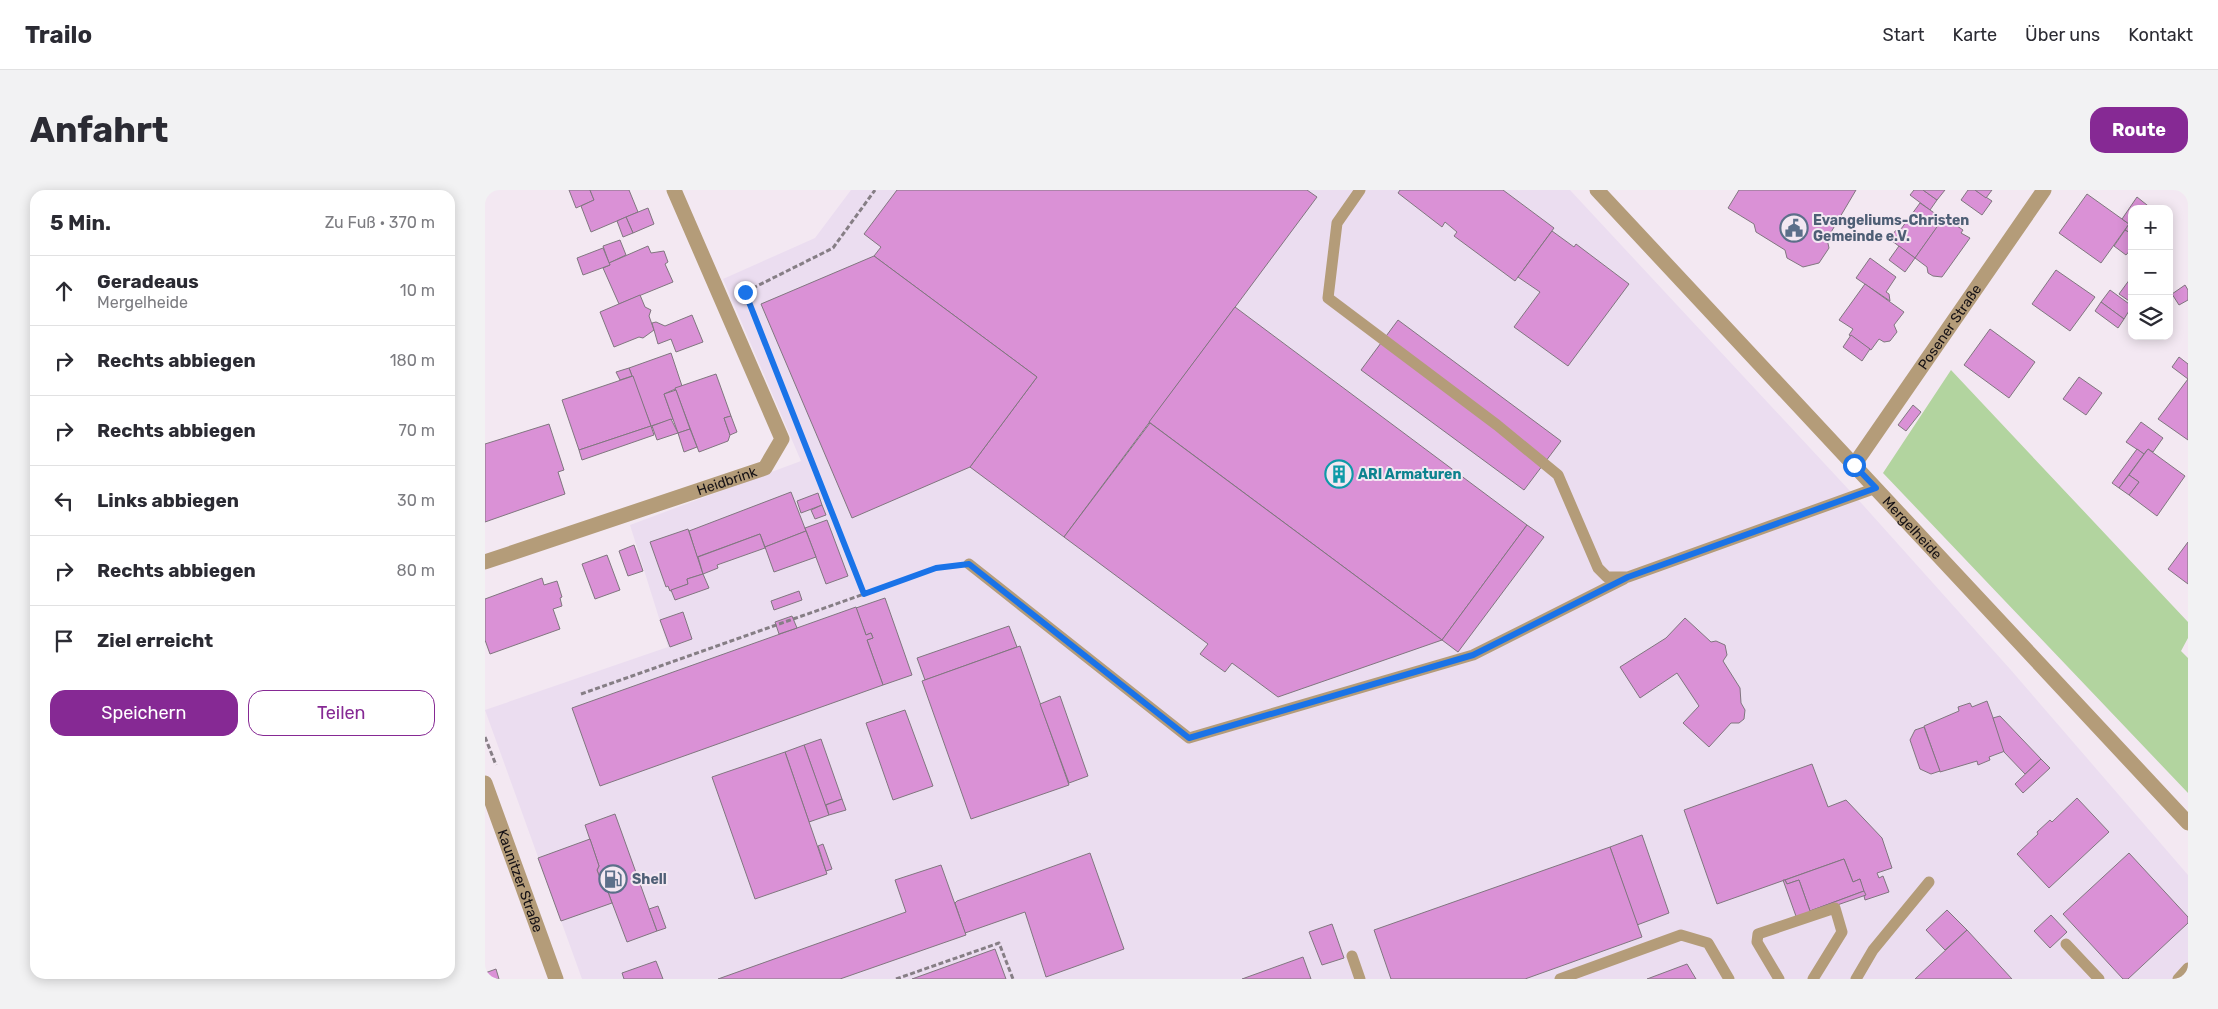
<!DOCTYPE html>
<html lang="de">
<meta charset="utf-8">
<style>
:root{--surface:#fff;--page:#f2f2f3;--text:#2b2b33;--muted:#7c7c81;--line:#e1e1e2;--accent:#862994}
body{margin:0;font-family:Rubik,sans-serif;background:var(--page);color:var(--text)}
.controls{position:absolute;right:15px;top:15px;display:grid;overflow:hidden;border-radius:10px;box-shadow:0 2px 12px #0003}
.controls button{width:45px;height:45px;display:grid;place-items:center;padding:0;border:0;border-bottom:1px solid var(--line);background:var(--surface);color:var(--text);font:25px sans-serif}
.stop{position:absolute;width:15px;height:15px;margin:-11px;border:4px solid #1a73e8;border-radius:50%;background:#fff}
.stop.end{background:#1a73e8;border-color:#fff;box-shadow:0 1px 5px #0008}
.list{margin:0;padding:0;list-style:none}
h2{display:flex;justify-content:space-between;align-items:center;height:65px;margin:0;padding:0 20px;font-size:21px}
h2 small{font-size:16px;font-weight:400;color:var(--muted)}
.list li{display:grid;grid-template-columns:32px 1fr auto;gap:15px;align-items:center;box-sizing:border-box;height:70px;padding:0 20px;border-top:1px solid var(--line)}
.list b{display:block;font-size:19px;white-space:nowrap}
.list p{margin:0;font-size:16px;white-space:nowrap;color:var(--muted)}
.list em{font-size:16px;font-style:normal;color:var(--muted)}
.actions{display:flex;gap:10px;padding:15px 20px}
.actions a{flex:1;padding:11px 0;border:1px solid var(--accent);border-radius:15px;text-align:center;font-size:18px;color:var(--accent)}
.actions .main{background:var(--accent);color:#fff}
.icon{flex:none;width:28px;height:28px;fill:none;stroke:currentColor;stroke-width:2;stroke-linecap:round;stroke-linejoin:round}
.map{position:relative;flex:none;width:1703px;height:789px;overflow:hidden;border-radius:15px}
header{display:flex;align-items:center;gap:30px;box-sizing:border-box;height:70px;padding:0 25px;background:var(--surface);border-bottom:1px solid var(--line)}
header strong{font-size:24px}
nav{display:flex;gap:28px;margin-inline-start:auto;font-size:18px}
.intro{display:flex;align-items:center;justify-content:space-between;box-sizing:border-box;height:120px;padding:0 30px}
h1{margin:0;font-size:35px}
.button{padding:12px 22px;border-radius:15px;background:var(--accent);color:#fff;font-size:18px;font-weight:700}
main{display:flex;gap:30px;padding:0 30px}
aside{flex:1;background:var(--surface);border-radius:15px;box-shadow:0 2px 12px #0003}
.map>svg:first-child{display:block}
.industrial{fill:#ebddf0}
.green{fill:#b2d49f}
.building{fill:#da91d6;stroke:#80767f}
.lines{fill:none;stroke-linecap:round;stroke-linejoin:round}
.path{stroke:#867e85;stroke-width:3;stroke-dasharray:5 2.5;stroke-linecap:butt}
.service{stroke:#b49c79;stroke-width:11}
.minor{stroke:#b49c79;stroke-width:15}
.tertiary{stroke:#b49c79;stroke-width:15}
.route{stroke:#1a73e8;stroke-width:6}
.labels{text-anchor:middle;stroke-width:4;stroke-linejoin:round;paint-order:stroke}
.service-label{font-size:14px;font-weight:bold;fill:#4e5e75;stroke:#f3e8f2;text-anchor:start}
.street-label{font-size:14px;fill:#151115;stroke:#f3e8f2}
.culture-label{font-size:14px;font-weight:bold;fill:#0d838f;stroke:#f3e8f2;text-anchor:start}
</style>
<header>
<strong>Trailo</strong>
<nav><a>Start</a><a>Karte</a><a>Über uns</a><a>Kontakt</a></nav>
</header>
<div class="intro"><h1>Anfahrt</h1><a class="button">Route</a></div>
<main>
<aside>
<h2>5 Min.<small>Zu Fuß · 370 m</small></h2>
<ul class="list">
<li><svg class="icon" aria-label="ahead" viewBox="0 0 24 24"><path d="M12 20V5M6 11l6-6 6 6"/></svg><div><b>Geradeaus</b><p>Mergelheide</p></div><em>10 m</em></li>
<li><svg class="icon" aria-label="right" viewBox="0 0 24 24"><path d="M7 20v-9h11M14 6l5 5-5 5"/></svg><div><b>Rechts abbiegen</b></div><em>180 m</em></li>
<li><svg class="icon" aria-label="right" viewBox="0 0 24 24"><path d="M7 20v-9h11M14 6l5 5-5 5"/></svg><div><b>Rechts abbiegen</b></div><em>70 m</em></li>
<li><svg class="icon" aria-label="left" viewBox="0 0 24 24"><path d="M17 20v-9H6M10 6l-5 5 5 5"/></svg><div><b>Links abbiegen</b></div><em>30 m</em></li>
<li><svg class="icon" aria-label="right" viewBox="0 0 24 24"><path d="M7 20v-9h11M14 6l5 5-5 5"/></svg><div><b>Rechts abbiegen</b></div><em>80 m</em></li>
<li><svg class="icon" aria-label="arrive" viewBox="0 0 24 24"><path d="M6 21V4h12l-3 4 3 4H6"/></svg><div><b>Ziel erreicht</b></div></li>
</ul>
<div class="actions"><a class="main">Speichern</a><a>Teilen</a></div>
</aside>
<div class="map">
<svg width="1703" height="789" viewBox="0 0 1703 789">
<rect width="100%" height="100%" fill="#f3e8f2"/>
<!-- industrial -->
<polygon class="industrial" points="366,0 1085,0 1378,315 1525,479 1703,685 1703,789 97,789 0,520 183,457 145,335 316,271 238,89 330,48"/>
<!-- green -->
<polygon class="green" points="1466,180 1703,432 1703,448 1696,461 1703,468 1703,603 1398,283"/>
<!-- building -->
<g class="building">
<polygon points="84,0 105,0 109,10 91,18"/>
<polygon points="105,0 144,0 153,22 106,42 96,16 109,10"/>
<polygon points="412,0 822,0 832,7 579,347 485,277 552,187 389,66 396,57 379,44"/>
<polygon points="915,0 1018,0 1069,38 1030,91 969,46 972,42 960,32 957,37 913,3"/>
<polygon points="1254,0 1371,0 1342,49 1344,58 1334,73 1318,77 1302,68 1300,60 1271,42 1269,34 1243,18"/>
<polygon points="1429,0 1438,0 1452,10 1445,20 1425,5"/>
<polygon points="1438,0 1460,0 1452,10"/>
<polygon points="1483,0 1490,0 1507,11 1497,25 1476,10"/>
<polygon points="1490,0 1507,0 1501,8"/>
<polygon points="1602,4 1644,34 1616,73 1574,43"/>
<polygon points="1652,7 1667,19 1647,19 1647,44 1640,40 1644,34 1637,29"/>
<polygon points="1435,13 1458,29 1430,68 1407,51 1408,44 1411,40 1416,39"/>
<polygon points="163,18 169,34 148,43 141,27"/>
<polygon points="141,27 148,43 138,47 132,31"/>
<polygon points="1459,27 1478,40 1476,43 1485,48 1457,87 1448,86 1443,83 1442,77 1430,68"/>
<polygon points="1640,40 1647,44 1647,58 1641,65 1629,56"/>
<polygon points="1067,41 1089,57 1091,54 1144,94 1083,176 1029,137 1055,102 1033,87"/>
<polygon points="135,50 141,65 124,73 118,56"/>
<polygon points="163,56 166,63 179,61 183,72 180,74 188,92 134,114 118,78 125,75 124,73"/>
<polygon points="1414,56 1430,68 1420,82 1404,70"/>
<polygon points="118,58 125,75 98,85 92,68"/>
<polygon points="389,66 552,187 485,277 367,328 276,114"/>
<polygon points="1385,68 1411,87 1401,102 1404,104 1405,111 1371,88"/>
<polygon points="1571,80 1610,107 1585,141 1547,114"/>
<polygon points="1645,89 1647,91 1647,113 1634,104"/>
<polygon points="1380,94 1419,122 1409,135 1412,142 1405,151 1399,152 1394,149 1386,160 1364,145 1368,139 1354,130"/>
<polygon points="1700,95 1703,100 1703,110 1694,115 1687,104"/>
<polygon points="1625,100 1647,116 1639,129 1616,112"/>
<polygon points="155,105 160,117 166,120 164,126 169,140 158,148 154,147 129,157 115,122"/>
<polygon points="1616,112 1639,129 1633,138 1610,121"/>
<polygon points="750,117 1042,335 957,450 664,232"/>
<polygon points="207,125 218,152 191,162 186,149 173,154 167,133 171,132 180,136"/>
<polygon points="913,130 1076,251 1039,300 876,180"/>
<polygon points="1505,139 1550,172 1524,208 1479,175"/>
<polygon points="1366,145 1385,159 1377,171 1358,157"/>
<polygon points="186,163 197,196 179,204 188,229 166,236 144,178"/>
<polygon points="1694,167 1703,174 1703,189 1687,177"/>
<polygon points="144,178 147,186 135,190 131,182"/>
<polygon points="231,184 246,226 239,228 245,245 243,251 214,262 190,198"/>
<polygon points="148,186 166,236 94,260 77,210"/>
<polygon points="1594,187 1617,203 1601,225 1578,209"/>
<polygon points="1703,189 1703,250 1673,229"/>
<polygon points="191,200 205,239 193,243 179,204"/>
<polygon points="1428,215 1436,222 1421,241 1413,235"/>
<polygon points="246,226 252,242 245,245 239,228"/>
<polygon points="186,229 193,243 172,250 167,236"/>
<polygon points="1656,232 1678,248 1668,262 1663,259 1659,264 1641,252"/>
<polygon points="665,233 957,450 793,507 747,473 740,482 715,464 723,454 579,347"/>
<polygon points="64,234 79,280 73,282 80,304 0,332 0,254"/>
<polygon points="166,236 169,245 97,270 94,260"/>
<polygon points="205,239 212,257 199,262 193,243"/>
<polygon points="1652,259 1659,264 1634,298 1627,293"/>
<polygon points="1663,259 1700,286 1672,326 1644,305 1654,292 1644,285"/>
<polygon points="1644,285 1654,292 1644,305 1634,298"/>
<polygon points="306,302 321,341 280,357 275,344 212,367 204,341"/>
<polygon points="333,303 337,315 316,323 312,311"/>
<polygon points="337,315 341,325 330,329 326,320"/>
<polygon points="342,330 363,386 341,394 320,338"/>
<polygon points="1042,335 1059,347 973,462 957,450"/>
<polygon points="203,339 218,384 202,389 203,394 185,401 183,396 181,397 165,352"/>
<polygon points="321,341 331,367 289,382 280,357"/>
<polygon points="275,344 280,358 232,375 233,378 218,384 213,367"/>
<polygon points="1703,352 1703,394 1683,379"/>
<polygon points="149,355 158,381 143,386 134,361"/>
<polygon points="122,365 135,400 110,409 97,374"/>
<polygon points="218,384 224,398 190,410 186,400 203,394 202,389"/>
<polygon points="57,388 59,395 72,391 77,407 75,408 77,416 68,419 75,439 5,464 0,450 0,409"/>
<polygon points="314,401 317,410 289,420 286,411"/>
<polygon points="400,408 427,485 398,495 382,450 388,448 386,443 381,445 371,418"/>
<polygon points="371,417 381,445 386,443 388,448 382,450 398,495 115,596 87,518"/>
<polygon points="198,422 207,449 185,457 175,430"/>
<polygon points="307,426 312,438 294,444 290,432"/>
<polygon points="1200,428 1226,452 1231,451 1240,455 1242,465 1238,471 1255,498 1256,513 1260,520 1259,529 1254,533 1246,533 1224,557 1198,533 1214,516 1192,483 1155,508 1135,477 1181,448"/>
<polygon points="524,436 532,457 440,490 432,468"/>
<polygon points="535,456 584,595 486,629 437,491"/>
<polygon points="575,506 603,586 584,593 555,514"/>
<polygon points="1502,511 1520,561 1504,567 1505,570 1493,575 1492,571 1455,582 1439,536 1474,521 1473,517 1485,513 1487,517"/>
<polygon points="420,520 448,596 408,610 381,533"/>
<polygon points="1515,526 1556,569 1540,584 1519,562 1508,528"/>
<polygon points="1439,537 1455,581 1446,584 1435,579 1425,550 1430,540"/>
<polygon points="336,549 357,609 340,615 319,555"/>
<polygon points="319,555 344,625 324,632 300,562"/>
<polygon points="300,562 342,684 270,709 227,587"/>
<polygon points="1556,569 1565,578 1538,603 1530,594"/>
<polygon points="1327,574 1343,617 1361,610 1397,648 1407,678 1392,683 1394,688 1398,686 1404,702 1380,710 1375,689 1368,692 1359,669 1232,714 1199,620"/>
<polygon points="1592,608 1624,642 1564,698 1532,664 1553,644 1552,642 1565,630 1567,632"/>
<polygon points="357,609 361,620 344,625 341,615"/>
<polygon points="130,624 172,741 142,752 123,702 120,701 112,680 114,676 100,635"/>
<polygon points="1157,645 1184,723 1152,735 1125,657"/>
<polygon points="105,649 114,676 112,680 120,701 123,702 127,713 76,731 53,668"/>
<polygon points="338,654 347,679 341,681 333,656"/>
<polygon points="1125,657 1157,747 1040,789 906,789 889,740"/>
<polygon points="605,663 639,759 561,787 540,722 480,743 470,713 472,711"/>
<polygon points="1644,663 1703,727 1703,733 1643,789 1638,789 1578,724"/>
<polygon points="1359,669 1368,692 1375,689 1379,701 1325,721 1314,690 1302,694 1300,690"/>
<polygon points="456,675 481,745 355,789 233,789 421,722 410,690"/>
<polygon points="1298,690 1300,690 1302,694 1314,690 1325,721 1379,701 1381,705 1312,729"/>
<polygon points="173,716 181,738 172,741 164,719"/>
<polygon points="1462,720 1482,740 1460,760 1441,740"/>
<polygon points="1566,725 1582,742 1565,758 1549,741"/>
<polygon points="847,734 859,768 837,775 824,742"/>
<polygon points="1482,740 1527,789 1430,789"/>
<polygon points="510,759 521,789 427,789"/>
<polygon points="818,767 826,789 757,789"/>
<polygon points="171,771 178,789 139,789 137,783"/>
<polygon points="1202,774 1211,789 1162,789"/>
<polygon points="11,779 14,789 0,789 0,783"/>
</g>
<g class="lines">
<!-- path -->
<g class="path">
<polyline points="271,129 260,102 348,58 390,0"/>
<polyline points="319,251 379,404 451,378 466,376"/>
<polyline points="96,504 379,404"/>
<polyline points="0,547 11,575"/>
<polyline points="411,789 514,753 528,789"/>
</g>
<!-- service -->
<g class="service">
<polyline points="875,0 852,33 843,108 1012,235 1073,285 1113,378 1122,387 1143,387 1391,298"/>
<polyline points="484,374 704,548 988,465 1139,389"/>
<polyline points="1581,754 1614,789"/>
<polyline points="867,766 875,789"/>
<polyline points="1075,789 1196,745 1223,753 1244,789"/>
<polyline points="1294,789 1272,752 1273,744 1350,718 1357,742 1328,789"/>
<polyline points="1371,789 1388,760 1444,692"/>
<polyline points="1693,789 1703,778"/>
</g>
<!-- minor -->
<g class="minor">
<path id="s1" d="M1112,0L1703,633"/>
<path id="s2" d="M1369,275L1559,0"/>
<path id="s3" d="M0,372L280,278L297,249L189,0"/>
</g>
<!-- tertiary -->
<path class="tertiary" id="s4" d="M0,593L71,789"/>
</g>
<g class="lines">
<!-- route -->
<polyline class="route" points="260,102 379,404 451,378 484,374 704,548 988,465 1143,387 1391,298 1369,275"/>
</g>
<!-- icons -->
<defs>
<g id="civic-ring" transform="scale(1.4375)"><circle r="9.5" fill="#f3e8f2" stroke="#5c6f8a" stroke-width="1.5"/><path d="M-.6-6.5H3V-4.5H.6V-3L4-1V1h2V6H-6V1h2V-1L-.6-3ZM-1.2 2.5V6h2.4V2.5Z" fill="#5c6f8a"/></g>
<g id="building-ring" transform="scale(1.4375)"><circle r="9.5" fill="#f3e8f2" stroke="#0f9aa8" stroke-width="1.5"/><path d="M-4-6H4V6H1V3H-1V6H-4ZM-2.5-4.3h1.7v1.8h-1.7ZM.8-4.3h1.7v1.8H.8ZM-2.5-1h1.7V.8h-1.7ZM.8-1h1.7V.8H.8Z" fill="#0f9aa8"/></g>
<g id="fuel-ring" transform="scale(1.4375)"><circle r="9.5" fill="#f3e8f2" stroke="#5c6f8a" stroke-width="1.5"/><path d="M-5.5-6h7V0h2V4h1.3V-2.5L3-4.5l.8-.8L6-3V5H2.5V1h-1V6h-7ZM-4.2-4.7v3.2H.2V-4.7Z" fill="#5c6f8a"/></g>
</defs>
<g fill-rule="evenodd">
<use href="#civic-ring" x="1309" y="38"/>
<use href="#building-ring" x="854" y="284"/>
<use href="#fuel-ring" x="128" y="689"/>
</g>
<g class="labels">
<!-- service labels -->
<g class="service-label">
<text x="1328" y="35">Evangeliums-Christen<tspan x="1328" dy="16">Gemeinde e.V.</tspan></text>
<text x="147" y="694">Shell</text>
</g>
<!-- street labels -->
<g class="street-label">
<text dy="5" stroke="none"><textPath href="#s2" startOffset="168">Posener Straße</textPath></text>
<text dy="5" stroke="none"><textPath href="#s3" startOffset="255">Heidbrink</textPath></text>
<text dy="5" stroke="none"><textPath href="#s1" startOffset="462">Mergelheide</textPath></text>
<text dy="5" stroke="none"><textPath href="#s4" startOffset="104">Kaunitzer Straße</textPath></text>
</g>
<!-- culture labels -->
<g class="culture-label">
<text x="873" y="289">ARI Armaturen</text>
</g>
</g>
</svg>
<div class="controls">
<button>+</button>
<button>−</button>
<button><svg class="icon" aria-label="layers" viewBox="0 0 24 24"><path d="M12 4l9 5-9 5-9-5zM3 14l9 5 9-5"/></svg></button>
</div>
<div class="stop" style="left:1369px;top:275px"></div>
<div class="stop end" style="left:260px;top:102px"></div>
</div>
</main>
